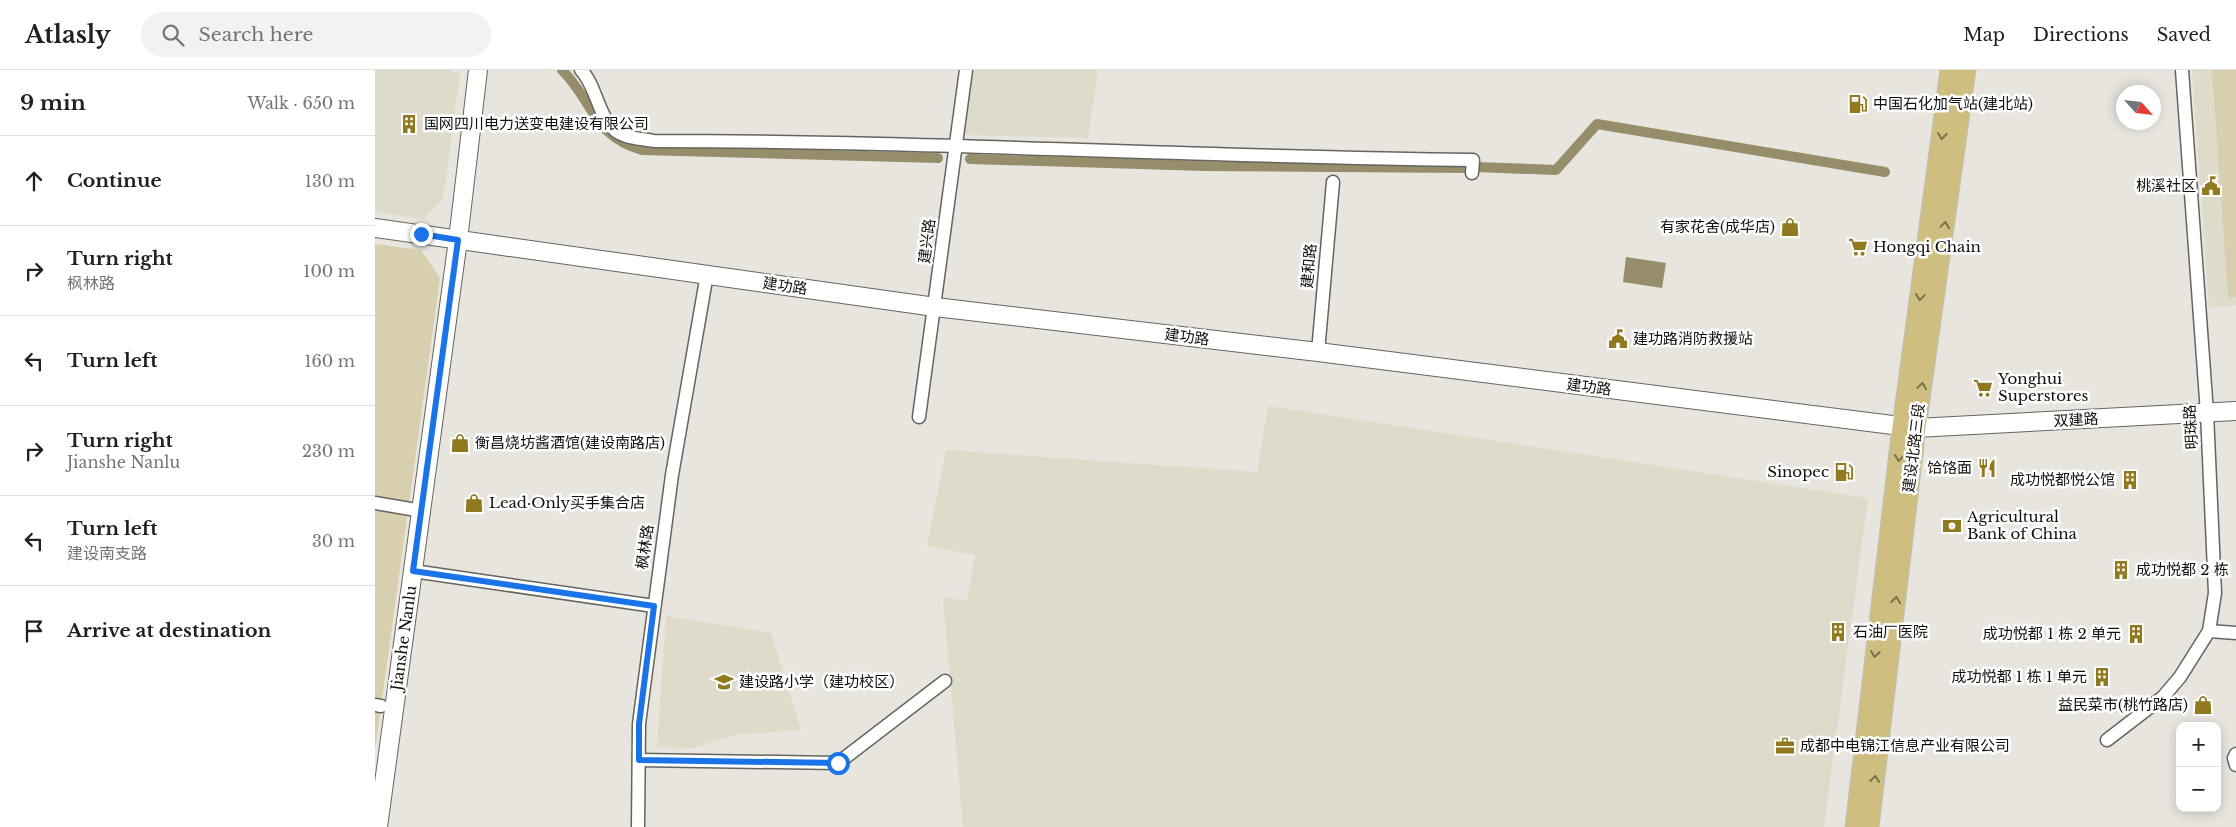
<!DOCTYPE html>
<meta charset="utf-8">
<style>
:root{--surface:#fff;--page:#f2f2f2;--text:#202124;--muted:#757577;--line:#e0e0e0}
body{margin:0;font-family:"Libre Baskerville","Noto Sans SC",serif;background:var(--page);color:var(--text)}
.controls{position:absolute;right:15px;bottom:15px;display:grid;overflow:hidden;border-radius:10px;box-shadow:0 2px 12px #0003}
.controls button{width:45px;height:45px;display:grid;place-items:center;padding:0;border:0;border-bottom:1px solid var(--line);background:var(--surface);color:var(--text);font:25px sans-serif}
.compass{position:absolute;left:1741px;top:15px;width:45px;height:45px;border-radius:50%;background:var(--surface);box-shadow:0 2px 12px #0003;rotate:117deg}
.stop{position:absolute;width:15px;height:15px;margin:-11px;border:4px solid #1a73e8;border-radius:50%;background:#fff}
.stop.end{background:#1a73e8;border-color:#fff;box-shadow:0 1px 5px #0008}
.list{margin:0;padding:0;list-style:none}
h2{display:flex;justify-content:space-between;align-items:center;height:65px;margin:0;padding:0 20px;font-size:21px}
h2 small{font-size:16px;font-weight:400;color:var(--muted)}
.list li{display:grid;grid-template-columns:32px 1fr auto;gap:15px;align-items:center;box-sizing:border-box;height:90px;padding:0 20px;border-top:1px solid var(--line)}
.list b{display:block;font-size:19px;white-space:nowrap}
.list p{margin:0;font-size:16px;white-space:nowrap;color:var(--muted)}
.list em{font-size:16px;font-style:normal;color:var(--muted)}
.icon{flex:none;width:28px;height:28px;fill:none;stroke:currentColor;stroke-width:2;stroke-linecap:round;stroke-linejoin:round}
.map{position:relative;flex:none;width:1861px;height:757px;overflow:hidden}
header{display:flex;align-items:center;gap:30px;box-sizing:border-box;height:70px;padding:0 25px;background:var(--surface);border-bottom:1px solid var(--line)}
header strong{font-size:24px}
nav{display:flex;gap:28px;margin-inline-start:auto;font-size:18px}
.search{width:350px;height:45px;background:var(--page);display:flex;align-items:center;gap:12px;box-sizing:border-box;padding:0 18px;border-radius:28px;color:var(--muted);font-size:19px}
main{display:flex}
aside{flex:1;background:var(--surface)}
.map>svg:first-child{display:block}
.built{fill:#dfdbcb}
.green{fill:#d8cfaf}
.water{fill:#968d6b}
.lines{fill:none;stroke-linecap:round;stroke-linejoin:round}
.canal{stroke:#968d6b;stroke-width:10}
.street-casing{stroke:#66645e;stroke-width:15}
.secondary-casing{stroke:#66645e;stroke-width:20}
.primary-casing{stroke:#c1c1c0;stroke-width:21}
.street{stroke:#fff;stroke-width:12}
.secondary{stroke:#fff;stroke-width:18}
.primary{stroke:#cebe7f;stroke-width:19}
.oneway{stroke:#79704c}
.route{stroke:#1a73e8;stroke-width:6}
.labels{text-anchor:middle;stroke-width:5;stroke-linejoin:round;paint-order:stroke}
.poi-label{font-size:15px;fill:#11100e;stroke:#fff;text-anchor:start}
.street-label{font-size:15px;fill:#11100e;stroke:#fff}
</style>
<header>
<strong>Atlasly</strong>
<div class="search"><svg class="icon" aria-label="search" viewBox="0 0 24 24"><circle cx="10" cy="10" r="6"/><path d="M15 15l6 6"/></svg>Search here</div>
<nav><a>Map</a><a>Directions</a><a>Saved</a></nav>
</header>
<main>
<aside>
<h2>9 min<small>Walk · 650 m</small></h2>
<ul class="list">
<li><svg class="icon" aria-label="ahead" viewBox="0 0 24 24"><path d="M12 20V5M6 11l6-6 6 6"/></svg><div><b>Continue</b></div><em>130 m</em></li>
<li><svg class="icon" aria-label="right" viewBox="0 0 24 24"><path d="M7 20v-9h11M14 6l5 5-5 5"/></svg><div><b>Turn right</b><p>枫林路</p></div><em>100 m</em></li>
<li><svg class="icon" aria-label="left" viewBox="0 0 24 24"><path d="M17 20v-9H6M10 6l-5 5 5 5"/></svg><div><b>Turn left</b></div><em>160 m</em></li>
<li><svg class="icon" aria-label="right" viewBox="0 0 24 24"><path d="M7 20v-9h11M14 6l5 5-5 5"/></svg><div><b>Turn right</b><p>Jianshe Nanlu</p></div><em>230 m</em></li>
<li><svg class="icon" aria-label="left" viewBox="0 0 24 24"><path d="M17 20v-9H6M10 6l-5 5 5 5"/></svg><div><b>Turn left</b><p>建设南支路</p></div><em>30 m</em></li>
<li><svg class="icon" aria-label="arrive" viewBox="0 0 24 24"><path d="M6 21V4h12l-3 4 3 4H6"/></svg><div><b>Arrive at destination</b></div></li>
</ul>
</aside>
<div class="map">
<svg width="1861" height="757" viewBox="0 0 1861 757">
<rect width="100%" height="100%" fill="#e7e5dd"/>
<!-- built -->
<g class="built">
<polygon points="0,0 73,0 85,4 68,129 48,149 0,142"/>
<polygon points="599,0 723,0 713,68 588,65"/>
<polygon points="1817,0 1861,0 1861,235 1834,238"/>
<polygon points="893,336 1493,428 1449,757 588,757 568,527 592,531 600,485 552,476 571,380 882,402"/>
<polygon points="291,546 396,563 426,660 364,664 318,678 282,677"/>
</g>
<!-- green -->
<g class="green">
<polygon points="1837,0 1861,0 1861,227 1853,228"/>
<polygon points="0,174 46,180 65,208 0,681"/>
</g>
<!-- water -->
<polygon class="water" points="1251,187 1291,193 1287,218 1248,212"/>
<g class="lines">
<!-- canal -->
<g class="canal">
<path d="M187,0C219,32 218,66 267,80L563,88"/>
<polyline points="595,89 830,96 1092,98"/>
<polyline points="1101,97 1181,100 1222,54 1510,102"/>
</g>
<!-- street casing -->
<g class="street-casing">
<g id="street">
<path d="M206,0C224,18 223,58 251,66C260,69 270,69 279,71C552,71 825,87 1098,90L1097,103"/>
<polyline points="943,282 958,112"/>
<polyline points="544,347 591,0"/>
<polyline points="0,433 47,441"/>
<polyline points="38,501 279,536"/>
<polyline points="1834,561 1861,563"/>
<polyline points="0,635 6,636"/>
<polyline points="1732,670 1788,627 1805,607 1834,561 1840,523 1832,343 1807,0"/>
<polyline points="1861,684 1859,688 1861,695"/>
<polyline points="264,690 463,693 570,611"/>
<polyline points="263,757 264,654 297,405 332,204"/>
</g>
</g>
<!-- secondary casing -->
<g class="secondary-casing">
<g id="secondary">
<polyline points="0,158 560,237 943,282 1541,358 1861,341"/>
<polyline points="3,757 83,170 103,0"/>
</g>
</g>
<!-- primary casing -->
<g class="primary-casing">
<g id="primary">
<polyline points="1480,757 1527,357 1575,0"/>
<polyline points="1494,757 1541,358 1591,0"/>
</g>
</g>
<!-- street -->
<use href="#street" class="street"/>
<!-- secondary -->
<use href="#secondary" class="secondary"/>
<!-- primary -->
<use href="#primary" class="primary"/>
</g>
<!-- one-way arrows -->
<defs><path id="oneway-chevron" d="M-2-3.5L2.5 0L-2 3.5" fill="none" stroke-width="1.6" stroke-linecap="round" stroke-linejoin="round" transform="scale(1.25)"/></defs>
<g class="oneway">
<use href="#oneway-chevron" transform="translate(1567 66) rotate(97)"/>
<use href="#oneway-chevron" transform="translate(1570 155) rotate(-82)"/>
<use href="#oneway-chevron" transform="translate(1545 227) rotate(98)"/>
<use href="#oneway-chevron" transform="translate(1547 316) rotate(-82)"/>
<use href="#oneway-chevron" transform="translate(1524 388) rotate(97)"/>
<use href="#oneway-chevron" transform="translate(1521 530) rotate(-83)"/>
<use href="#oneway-chevron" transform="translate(1500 584) rotate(97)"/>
<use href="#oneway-chevron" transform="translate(1500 709) rotate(-83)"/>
</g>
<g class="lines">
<!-- route -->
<polyline class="route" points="46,164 83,170 38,501 279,536 264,654 264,690 463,693"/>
</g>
<!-- icons -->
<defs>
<g id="fuel-bare" transform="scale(1.5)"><path d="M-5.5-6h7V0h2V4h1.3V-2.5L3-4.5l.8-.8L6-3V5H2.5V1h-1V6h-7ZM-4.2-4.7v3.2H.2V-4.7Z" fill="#90791f" stroke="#fff" stroke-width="2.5" paint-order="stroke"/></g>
<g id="building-bare" transform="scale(1.5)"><path d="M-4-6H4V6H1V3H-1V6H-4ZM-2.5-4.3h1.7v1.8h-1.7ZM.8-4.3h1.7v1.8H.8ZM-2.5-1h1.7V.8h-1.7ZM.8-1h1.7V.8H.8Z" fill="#90791f" stroke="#fff" stroke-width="2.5" paint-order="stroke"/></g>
<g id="civic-bare" transform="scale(1.5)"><path d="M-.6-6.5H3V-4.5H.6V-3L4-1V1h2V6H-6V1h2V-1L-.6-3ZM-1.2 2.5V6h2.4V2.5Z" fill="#90791f" stroke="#fff" stroke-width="2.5" paint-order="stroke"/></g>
<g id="shop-bare" transform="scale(1.5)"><path d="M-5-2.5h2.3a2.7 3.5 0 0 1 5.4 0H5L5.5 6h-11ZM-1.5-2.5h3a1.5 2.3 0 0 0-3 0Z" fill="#90791f" stroke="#fff" stroke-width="2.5" paint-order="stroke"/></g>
<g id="supermarket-bare" transform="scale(1.5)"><path d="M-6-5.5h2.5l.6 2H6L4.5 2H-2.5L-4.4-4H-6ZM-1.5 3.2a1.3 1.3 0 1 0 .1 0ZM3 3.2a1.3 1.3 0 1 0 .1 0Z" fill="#90791f" stroke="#fff" stroke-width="2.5" paint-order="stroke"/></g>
<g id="restaurant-bare" transform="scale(1.5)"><path d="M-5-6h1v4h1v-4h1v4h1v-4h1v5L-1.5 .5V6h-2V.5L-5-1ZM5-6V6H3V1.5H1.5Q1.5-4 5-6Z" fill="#90791f" stroke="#fff" stroke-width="2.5" paint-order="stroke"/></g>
<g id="bank-bare" transform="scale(1.5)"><path d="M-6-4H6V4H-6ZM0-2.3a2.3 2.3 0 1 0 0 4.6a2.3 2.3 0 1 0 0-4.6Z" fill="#90791f" stroke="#fff" stroke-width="2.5" paint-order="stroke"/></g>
<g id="school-bare" transform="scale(1.5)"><path d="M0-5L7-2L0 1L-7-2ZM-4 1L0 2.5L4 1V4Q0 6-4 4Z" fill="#90791f" stroke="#fff" stroke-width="2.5" paint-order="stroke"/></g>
<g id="office-bare" transform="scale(1.5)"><path d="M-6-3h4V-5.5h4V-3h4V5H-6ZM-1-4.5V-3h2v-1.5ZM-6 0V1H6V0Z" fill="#90791f" stroke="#fff" stroke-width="2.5" paint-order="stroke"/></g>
</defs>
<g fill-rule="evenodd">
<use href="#fuel-bare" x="1483" y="34"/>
<use href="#building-bare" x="34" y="54"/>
<use href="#civic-bare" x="1836" y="116"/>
<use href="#shop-bare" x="1415" y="157"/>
<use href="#supermarket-bare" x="1483" y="177"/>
<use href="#civic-bare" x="1243" y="269"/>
<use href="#supermarket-bare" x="1608" y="318"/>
<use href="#shop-bare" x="85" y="373"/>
<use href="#restaurant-bare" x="1612" y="398"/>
<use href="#fuel-bare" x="1469" y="402"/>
<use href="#building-bare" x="1755" y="410"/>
<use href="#shop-bare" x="99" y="433"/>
<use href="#bank-bare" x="1577" y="456"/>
<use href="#building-bare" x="1746" y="500"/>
<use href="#building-bare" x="1463" y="562"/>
<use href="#building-bare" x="1761" y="564"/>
<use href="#building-bare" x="1727" y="607"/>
<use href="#school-bare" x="349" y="612"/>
<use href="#shop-bare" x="1828" y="635"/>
<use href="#office-bare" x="1410" y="676"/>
</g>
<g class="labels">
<!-- poi labels -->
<g class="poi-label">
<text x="1498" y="39">中国石化加气站(建北站)</text>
<text x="49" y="59">国网四川电力送变电建设有限公司</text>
<text x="1821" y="121" text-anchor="end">桃溪社区</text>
<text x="1400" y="162" text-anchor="end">有家花舍(成华店)</text>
<text x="1498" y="182">Hongqi Chain</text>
<text x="1258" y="274">建功路消防救援站</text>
<text x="1623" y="314">Yonghui<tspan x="1623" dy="17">Superstores</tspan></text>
<text x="100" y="378">衡昌烧坊酱酒馆(建设南路店)</text>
<text x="1597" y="403" text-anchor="end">饸饹面</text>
<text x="1454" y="407" text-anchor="end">Sinopec</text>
<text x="1740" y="415" text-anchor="end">成功悦都悦公馆</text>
<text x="114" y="438">Lead·Only买手集合店</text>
<text x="1592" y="452">Agricultural<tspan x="1592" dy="17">Bank of China</tspan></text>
<text x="1761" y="505">成功悦都 2 栋</text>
<text x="1478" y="567">石油厂医院</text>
<text x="1746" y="569" text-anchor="end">成功悦都 1 栋 2 单元</text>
<text x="1712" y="612" text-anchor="end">成功悦都 1 栋 1 单元</text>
<text x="364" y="617">建设路小学（建功校区）</text>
<text x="1813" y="640" text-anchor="end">益民菜市(桃竹路店)</text>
<text x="1425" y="681">成都中电锦江信息产业有限公司</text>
</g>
<!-- street labels -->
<g class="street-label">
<text transform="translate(552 171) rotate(-83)" y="5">建兴路</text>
<text transform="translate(934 196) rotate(-85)" y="5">建和路</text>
<text transform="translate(410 216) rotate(8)" y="5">建功路</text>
<text transform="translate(812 267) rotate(7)" y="5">建功路</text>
<text transform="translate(1214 317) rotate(7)" y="5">建功路</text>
<text transform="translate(1701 350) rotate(-3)" y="5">双建路</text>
<text transform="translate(1816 357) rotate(-93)" y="5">明珠路</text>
<text transform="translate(1539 378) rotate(-83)" y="5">建设北路三段</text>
<text transform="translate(270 477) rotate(-82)" y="5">枫林路</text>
<text transform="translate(29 568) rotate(-82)" y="5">Jianshe Nanlu</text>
</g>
</g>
</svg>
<div class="controls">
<button>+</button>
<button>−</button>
</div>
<svg class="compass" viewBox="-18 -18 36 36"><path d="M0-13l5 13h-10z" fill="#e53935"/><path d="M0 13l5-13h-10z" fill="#757577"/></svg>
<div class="stop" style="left:463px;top:693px"></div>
<div class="stop end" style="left:46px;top:164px"></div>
</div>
</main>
